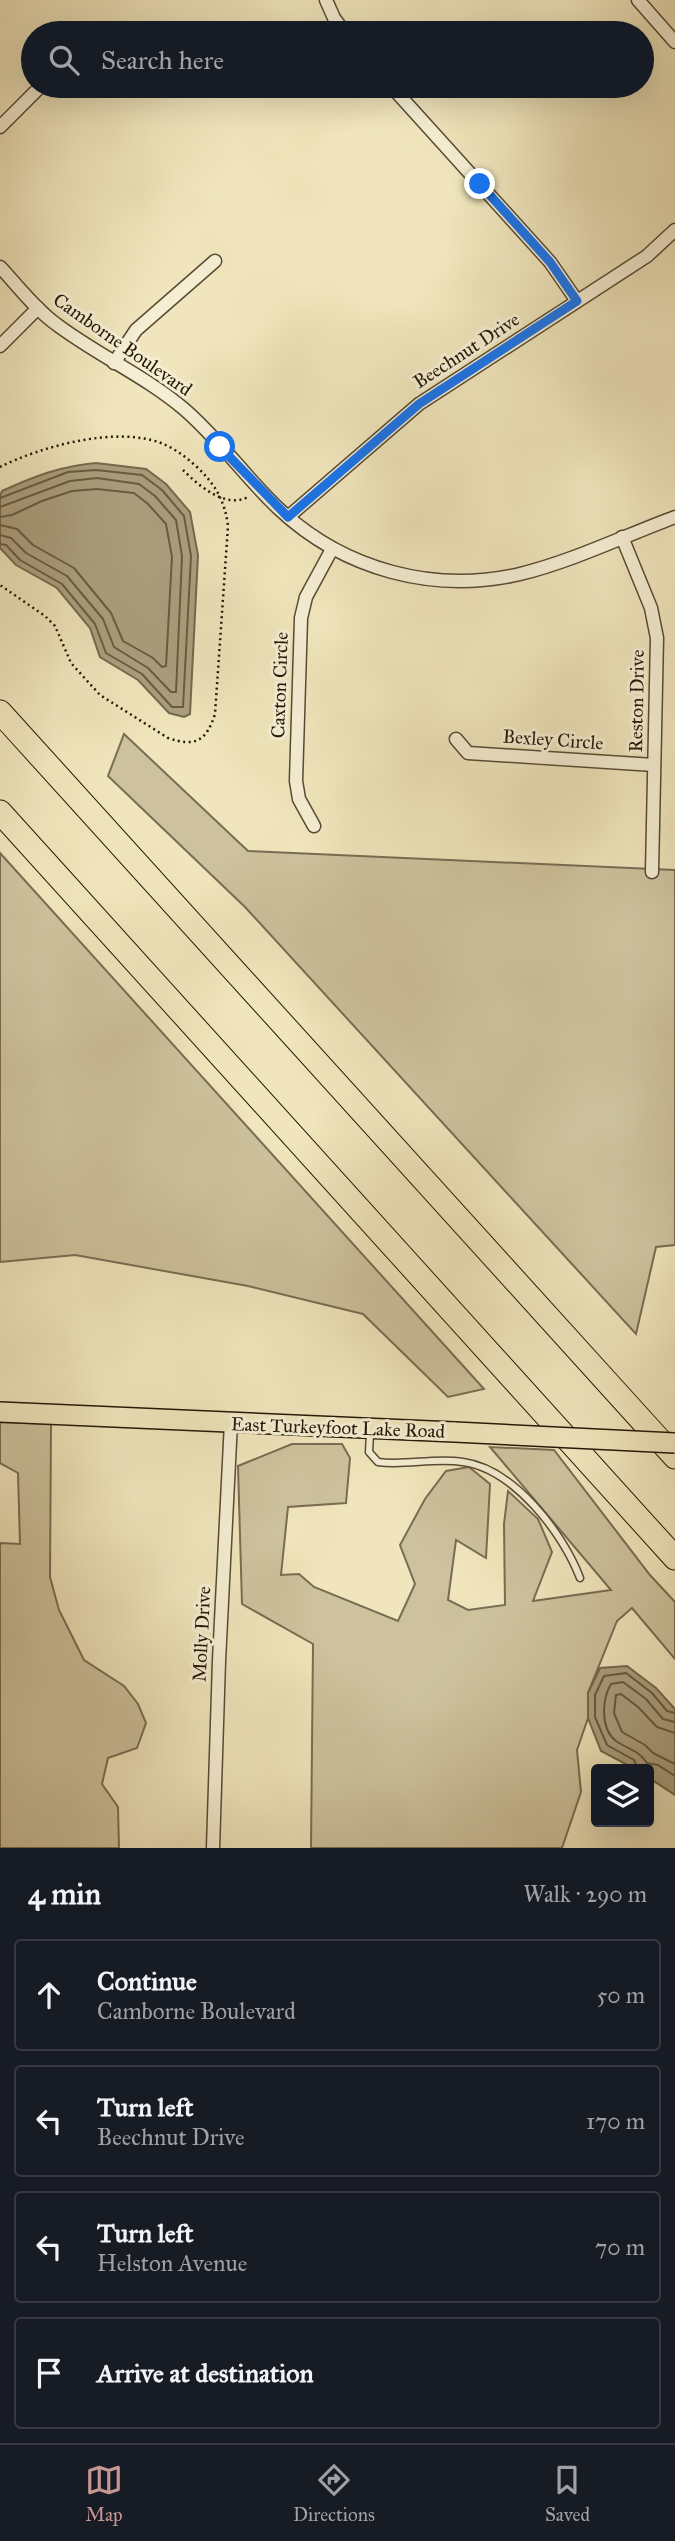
<!DOCTYPE html>
<meta charset="utf-8">
<style>
:root{--surface:#171b24;--page:#242831;--text:#f1f3f6;--muted:#9ea1a6;--line:#363941;--accent:#c59692}
body{margin:0;font-family:"IM FELL Great Primer",serif;background:var(--page);color:var(--text)}
.controls{position:absolute;right:21px;bottom:21px;display:grid;overflow:hidden;border-radius:7px;box-shadow:0 7px 28px #0002}
.controls button{width:63px;height:63px;display:grid;place-items:center;padding:0;border:0;border-bottom:2px solid var(--line);background:var(--surface);color:var(--text);font:35px sans-serif}
.stop{position:absolute;width:21px;height:21px;margin:-16px;border:5px solid #1a73e8;border-radius:50%;background:#fff}
.stop.end{background:#1a73e8;border-color:#fff;box-shadow:0 2px 7px #0008}
.list{margin:0;padding:0;list-style:none}
h2{display:flex;justify-content:space-between;align-items:center;height:91px;margin:0;padding:0 28px;font-size:30px}
h2 small{font-size:23px;font-weight:400;color:var(--muted)}
.list li{display:grid;grid-template-columns:46px 1fr auto;gap:21px;align-items:center;box-sizing:border-box;height:112px;margin:0 14px 14px;padding:0 14px;border:2px solid var(--line);border-radius:7px}
.list b{display:block;font-size:26px;white-space:nowrap}
.list p{margin:0;font-size:23px;white-space:nowrap;color:var(--muted)}
.list em{font-size:23px;font-style:normal;color:var(--muted)}
.icon{flex:none;width:38px;height:38px;fill:none;stroke:currentColor;stroke-width:2;stroke-linecap:round;stroke-linejoin:round}
.map{position:relative;flex:none;width:675px;height:1848px;overflow:hidden}
.search{position:absolute;background:var(--surface);box-shadow:0 7px 28px #0002;left:21px;right:21px;top:21px;height:77px;display:flex;align-items:center;gap:18px;box-sizing:border-box;padding:0 24px;border-radius:38px;color:var(--muted);font-size:26px}
.sheet{height:595px;background:var(--surface)}
nav{display:flex;justify-content:space-around;align-items:center;box-sizing:border-box;height:98px;border-top:2px solid var(--line);background:var(--surface);font-size:19px;color:var(--muted)}
nav a{display:grid;justify-items:center;gap:4px}
nav .on{color:var(--accent)}
.map>svg:first-child{display:block}
.green{fill:#cdc29d;stroke:#796c52;stroke-width:2}
.water{fill:#ab9f7e;stroke:#75694e;stroke-width:2}
.lines{fill:none;stroke-linecap:round;stroke-linejoin:round}
.shore{stroke:#685b42;stroke-width:2}
.service-casing{stroke:#584a34;stroke-width:9}
.minor-casing{stroke:#584a34;stroke-width:15}
.primary-casing{stroke:#251707;stroke-width:22}
.motorway-casing{stroke:#251707;stroke-width:25}
.path{stroke:#251707;stroke-width:2.5;stroke-dasharray:2 3.5;stroke-linecap:butt}
.service{stroke:#f5eed3;stroke-width:6}
.minor{stroke:#f5eed3;stroke-width:12}
.primary{stroke:#f0e5bc;stroke-width:19}
.motorway{stroke:#f0e5bc;stroke-width:23}
.primary-bridge-casing{stroke:#251707;stroke-width:22;stroke-linecap:butt}
.primary-bridge{stroke:#f0e5bc;stroke-width:19}
.route{stroke:#1a73e8;stroke-width:9}
.labels{text-anchor:middle;stroke-width:6;stroke-linejoin:round;paint-order:stroke}
.street-label{font-size:19px;fill:#251707;stroke:#f5eed3}
</style>
<div class="map">
<svg width="675" height="1848" viewBox="0 0 675 1848">
<rect width="100%" height="100%" fill="#f0e5bc"/>
<filter id="stains"><feTurbulence type="fractalNoise" baseFrequency=".00286" numOctaves="4"/><feColorMatrix values="0 0 0 0 .2 0 0 0 0 .09 0 0 0 0 .02 0 0 0 .5 -.17"/></filter>
<radialGradient id="worn" r=".72"><stop offset=".6" stop-color="#630" stop-opacity="0"/><stop offset="1" stop-color="#630" stop-opacity=".3"/></radialGradient>
<!-- green -->
<g class="green">
<polygon points="124,734 248,851 675,870 675,1245 656,1247 636,1334 245,907 108,776"/>
<polygon points="0,853 484,1389 448,1397 363,1314 248,1286 75,1255 0,1262"/>
<polygon points="0,1422 51,1424 50,1577 59,1610 84,1660 124,1686 138,1704 146,1723 137,1748 108,1758 102,1784 118,1807 119,1848 0,1848 0,1543 20,1544 18,1473 0,1463"/>
<polygon points="292,1444 342,1444 350,1458 346,1503 288,1507 281,1575 299,1574 314,1587 398,1621 415,1584 400,1545 425,1499 446,1471 469,1467 490,1484 486,1558 456,1540 448,1600 468,1610 505,1605 504,1524 508,1491 538,1519 552,1552 533,1601 611,1590 490,1447 554,1450 650,1575 675,1602 675,1659 632,1608 617,1621 588,1693 588,1718 577,1750 581,1792 562,1848 311,1848 313,1644 242,1604 238,1466"/>
</g>
<!-- water -->
<g class="water">
<path d="M96,463L146,469L166,484L190,512L198,555L190,714L184,717L169,713L138,680L100,657L90,628L57,588L16,565L0,548V496L2,491C35,476 61,466 96,463Z"/>
<polygon points="627,1666 656,1688 675,1709 675,1795 649,1778 649,1769 635,1769 601,1751 588,1718 588,1693 600,1668"/>
</g>
<g class="lines">
<!-- shore -->
<g class="shore">
<polyline points="0,498 68,472 96,470 142,475 162,490 184,516 191,556 183,707 172,707 142,674 106,653 95,624 62,584 20,560 6,545 0,544"/>
<polyline points="0,507 70,481 97,478 139,484 155,496 176,520 182,556 176,692 171,692 148,668 114,647 103,619 67,576 26,553 11,538 0,535"/>
<polyline points="0,517 12,515 42,501 72,491 97,489 134,493 148,504 166,524 172,557 166,666 162,667 153,658 123,641 111,613 74,568 33,545 17,529 0,525"/>
<path d="M675,1722L663,1719L646,1699L623,1682L611,1684C602,1699 600,1729 616,1741C627,1749 639,1750 647,1763L658,1765L675,1776"/>
<polyline points="675,1733 657,1727 638,1707 621,1694 616,1695 614,1713 622,1732 645,1745 653,1753 675,1764"/>
<polyline points="638,1769 634,1760 607,1745 595,1717 595,1695 604,1676 626,1673 652,1693 667,1711 675,1713"/>
</g>
<!-- service casing -->
<g class="service-casing">
<path id="service" d="M370,1433L369,1452L378,1462C406,1466 435,1457 463,1462C514,1469 563,1533 580,1578"/>
</g>
<!-- minor casing -->
<g class="minor-casing">
<g id="minor">
<polyline points="326,0 334,18 345,33"/>
<polyline points="638,0 675,42"/>
<polyline points="391,86 550,262 577,301"/>
<polyline points="0,127 41,86"/>
<path d="M0,267C18,286 35,309 56,324C97,355 145,376 184,409C219,439 246,478 279,509C344,570 434,594 520,574C573,561 624,536 675,517"/>
<polyline points="0,346 38,308"/>
<polyline points="114,363 136,330 215,261"/>
<polyline points="288,517 419,404 647,256 675,230"/>
<polyline points="622,537 651,608 657,638 652,872"/>
<polyline points="456,739 468,753 654,765"/>
<polyline points="314,826 299,799 296,781 301,618 306,597 332,549"/>
<polyline points="213,1848 219,1661 231,1422"/>
</g>
</g>
<!-- primary casing -->
<g class="primary-casing">
<polyline id="primary" points="0,1412 455,1432"/>
</g>
<!-- motorway casing -->
<g class="motorway-casing">
<g id="motorway">
<polyline points="0,712 675,1457"/>
<polyline points="0,812 675,1558"/>
</g>
</g>
<!-- path -->
<g class="path">
<path d="M0,467C42,446 116,426 161,443C174,448 186,457 197,467C215,484 225,501 228,526L215,714C206,742 195,747 168,738L100,695L71,663L55,626L45,616L0,585"/>
<path d="M183,470C198,485 225,509 248,497"/>
</g>
<!-- service -->
<use href="#service" class="service"/>
<!-- minor -->
<use href="#minor" class="minor"/>
<!-- primary -->
<use href="#primary" class="primary"/>
<!-- motorway -->
<use href="#motorway" class="motorway"/>
<!-- primary-bridge casing -->
<g class="primary-bridge-casing">
<polyline id="primary-bridge" points="455,1432 675,1443"/>
</g>
<!-- primary-bridge -->
<use href="#primary-bridge" class="primary-bridge"/>
</g>
<g class="lines">
<!-- route -->
<polyline class="route" points="220,447 288,517 419,404 577,301 550,262 480,184"/>
</g>
<g class="labels">
<!-- street labels -->
<g class="street-label">
<text transform="translate(123 344) rotate(35)" y="7">Camborne Boulevard</text>
<text transform="translate(466 350) rotate(-33)" y="7">Beechnut Drive</text>
<text transform="translate(279 685) rotate(-88)" y="7">Caxton Circle</text>
<text transform="translate(636 701) rotate(-89)" y="7">Reston Drive</text>
<text transform="translate(553 739) rotate(4)" y="7">Bexley Circle</text>
<text transform="translate(338 1427) rotate(2)" y="7">East Turkeyfoot Lake Road</text>
<text transform="translate(201 1634) rotate(-87)" y="7">Molly Drive</text>
</g>
</g>
<rect width="100%" height="100%" filter="url(#stains)"/>
<rect width="100%" height="100%" fill="url(#worn)"/>
</svg>
<div class="controls">
<button><svg class="icon" aria-label="layers" viewBox="0 0 24 24"><path d="M12 4l9 5-9 5-9-5zM3 14l9 5 9-5"/></svg></button>
</div>
<div class="stop" style="left:220px;top:447px"></div>
<div class="stop end" style="left:480px;top:184px"></div>
<div class="search"><svg class="icon" aria-label="search" viewBox="0 0 24 24"><circle cx="10" cy="10" r="6"/><path d="M15 15l6 6"/></svg>Search here</div>
</div>
<section class="sheet">
<h2>4 min<small>Walk · 290 m</small></h2>
<ul class="list">
<li><svg class="icon" aria-label="ahead" viewBox="0 0 24 24"><path d="M12 20V5M6 11l6-6 6 6"/></svg><div><b>Continue</b><p>Camborne Boulevard</p></div><em>50 m</em></li>
<li><svg class="icon" aria-label="left" viewBox="0 0 24 24"><path d="M17 20v-9H6M10 6l-5 5 5 5"/></svg><div><b>Turn left</b><p>Beechnut Drive</p></div><em>170 m</em></li>
<li><svg class="icon" aria-label="left" viewBox="0 0 24 24"><path d="M17 20v-9H6M10 6l-5 5 5 5"/></svg><div><b>Turn left</b><p>Helston Avenue</p></div><em>70 m</em></li>
<li><svg class="icon" aria-label="arrive" viewBox="0 0 24 24"><path d="M6 21V4h12l-3 4 3 4H6"/></svg><div><b>Arrive at destination</b></div></li>
</ul>
</section>
<nav>
<a class="on"><svg class="icon" aria-label="map" viewBox="0 0 24 24"><path d="M3 6l6-2 6 2 6-2v14l-6 2-6-2-6 2zM9 4v14M15 6v14"/></svg>Map</a>
<a><svg class="icon" aria-label="directions" viewBox="0 0 24 24"><path d="M12 3l9 9-9 9-9-9zM9 14v-3h6M13 9l2 2-2 2"/></svg>Directions</a>
<a><svg class="icon" aria-label="saved" viewBox="0 0 24 24"><path d="M7 4h10v16l-5-4-5 4z"/></svg>Saved</a>
</nav>
